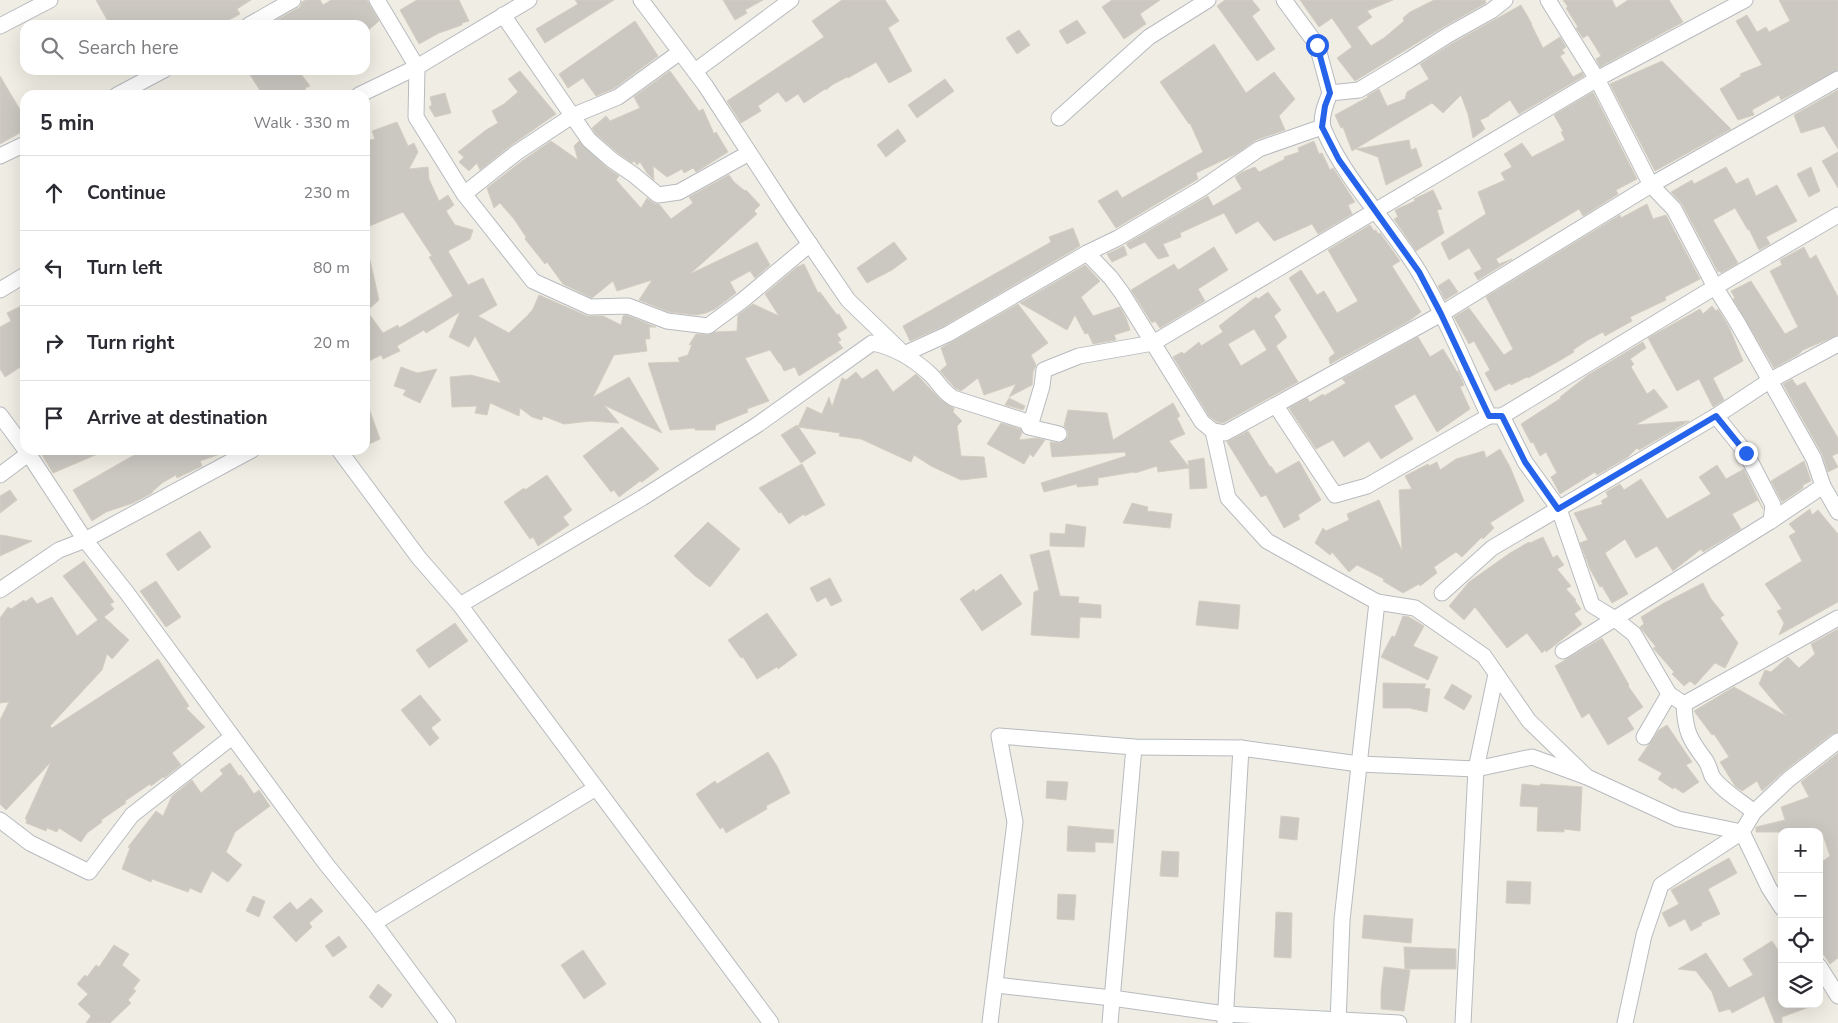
<!DOCTYPE html>
<meta charset="utf-8">
<style>
:root{--surface:#fff;--page:#f7f7f7;--text:#2b2b33;--muted:#7c7c81;--line:#e1e1e2}
body{margin:0;font-family:"Nunito Sans",sans-serif;background:var(--page);color:var(--text)}
.controls{position:absolute;right:15px;bottom:15px;display:grid;overflow:hidden;border-radius:10px;box-shadow:0 5px 20px #0002}
.controls button{width:45px;height:45px;display:grid;place-items:center;padding:0;border:0;border-bottom:1px solid var(--line);background:var(--surface);color:var(--text);font:25px sans-serif}
.stop{position:absolute;width:15px;height:15px;margin:-11px;border:4px solid #2563eb;border-radius:50%;background:#fff}
.stop.end{background:#2563eb;border-color:#fff;box-shadow:0 1px 5px #0008}
.list{margin:0;padding:0;list-style:none}
h2{display:flex;justify-content:space-between;align-items:center;height:65px;margin:0;padding:0 20px;font-size:21px}
h2 small{font-size:16px;font-weight:400;color:var(--muted)}
.list li{display:grid;grid-template-columns:32px 1fr auto;gap:15px;align-items:center;box-sizing:border-box;height:75px;padding:0 20px;border-top:1px solid var(--line)}
.list b{display:block;font-size:19px;white-space:nowrap}
.list em{font-size:16px;font-style:normal;color:var(--muted)}
.icon{flex:none;width:28px;height:28px;fill:none;stroke:currentColor;stroke-width:2;stroke-linecap:round;stroke-linejoin:round}
.map{position:relative;flex:none;width:1838px;height:1023px;overflow:hidden}
.search{position:absolute;background:var(--surface);box-shadow:0 5px 20px #0002;left:20px;top:20px;width:350px;height:55px;display:flex;align-items:center;gap:12px;box-sizing:border-box;padding:0 18px;border-radius:15px;color:var(--muted);font-size:19px}
.panel{position:absolute;background:var(--surface);box-shadow:0 5px 20px #0002;left:20px;top:90px;width:350px;height:365px;border-radius:15px}
.map>svg:first-child{display:block}
.building{fill:#cbc7c1;stroke:#d5cec2;fill-rule:evenodd}
.lines{fill:none;stroke-linecap:round;stroke-linejoin:round}
.street-casing{stroke:#b7bbbf;stroke-width:17}
.street{stroke:#fff;stroke-width:15}
.route{stroke:#2563eb;stroke-width:6}
</style>
<div class="map">
<svg width="1838" height="1023" viewBox="0 0 1838 1023">
<rect width="100%" height="100%" fill="#f0ede4"/>
<!-- building -->
<g class="building">
<polygon points="96,0 251,0 237,9 240,14 229,20 212,25 110,25"/>
<polygon points="306,0 320,0 323,5 331,0 367,0 379,21 365,33 365,25 268,25 300,7 302,2"/>
<polygon points="417,0 459,0 469,21 462,23 462,25 439,33 419,44 400,10"/>
<polygon points="575,0 614,0 545,43 536,29 578,4"/>
<polygon points="723,0 763,0 745,10 747,13 735,20"/>
<polygon points="842,0 885,0 899,21 888,28 912,71 889,83 876,62 848,78 847,77 832,85 826,90 825,89 804,103 798,94 786,102 778,92 758,106 761,111 741,123 727,101 824,37 812,21"/>
<polygon points="1112,0 1160,0 1140,14 1146,24 1124,39 1102,7"/>
<polygon points="1225,0 1252,0 1260,10 1252,16 1275,49 1257,61 1217,6"/>
<polygon points="1300,0 1393,0 1367,11 1372,17 1357,27 1371,46 1384,38 1404,21 1403,18 1410,12 1434,0 1485,0 1486,3 1443,27 1355,81 1337,58 1352,47 1332,18 1319,27"/>
<polygon points="1563,0 1612,0 1616,8 1628,0 1669,0 1683,22 1600,67 1596,59 1601,56 1588,35 1583,38 1576,28 1578,27 1566,8 1568,7"/>
<polygon points="1779,0 1838,0 1838,70 1781,100 1779,95 1752,110 1754,115 1738,120 1720,89 1741,76 1740,74 1762,65 1736,21 1747,15 1757,32 1766,27 1769,32 1790,21"/>
<polygon points="1521,5 1532,24 1531,24 1543,48 1560,37 1566,47 1562,50 1565,53 1560,56 1573,77 1582,72 1584,76 1519,114 1510,100 1489,115 1489,116 1480,120 1485,129 1473,138 1468,114 1461,95 1443,113 1432,103 1352,151 1343,127 1341,128 1335,115 1368,97 1367,96 1379,89 1387,106 1405,99 1407,92 1429,79 1420,64 1453,43"/>
<polygon points="1077,20 1086,33 1067,44 1059,31"/>
<polygon points="635,21 658,56 613,89 596,96 583,78 568,88 559,74"/>
<polygon points="1019,30 1030,45 1017,54 1006,38"/>
<polygon points="1214,44 1246,93 1274,72 1295,99 1279,116 1285,130 1256,140 1236,154 1196,173 1198,179 1116,228 1098,201 1117,190 1122,198 1203,152 1190,123 1189,124 1160,82"/>
<polygon points="1662,61 1731,129 1655,171 1610,84"/>
<polygon points="247,70 298,70 310,86 305,88 308,95 263,95"/>
<polygon points="520,71 556,114 510,146 480,170 477,163 469,171 459,162 464,157 458,152 486,130 498,123 492,111 504,104 518,92 508,79"/>
<polygon points="670,71 699,111 703,109 714,134 716,132 728,152 696,172 693,168 684,173 682,169 667,177 653,166 654,180 647,173 640,162 637,165 634,161 632,163 618,153 596,134 592,128 606,116 610,121 640,108 634,97"/>
<polygon points="0,76 25,118 25,130 0,144"/>
<polygon points="945,79 954,91 917,118 908,105"/>
<polygon points="1838,90 1838,149 1824,126 1801,133 1794,115"/>
<polygon points="1593,92 1637,179 1616,190 1618,194 1583,216 1579,209 1496,259 1499,264 1512,259 1478,280 1474,273 1482,269 1469,248 1449,260 1441,243 1486,214 1478,192 1505,180 1501,173 1512,167 1504,154 1522,143 1532,157 1565,140 1561,132 1563,131 1554,115"/>
<polygon points="445,93 451,113 435,117 429,107 432,105 430,97"/>
<polygon points="397,122 408,146 414,143 418,152 409,169 428,167 429,179 439,201 448,195 454,205 446,211 455,225 473,230 470,239 448,251 468,285 483,278 497,305 478,316 509,333 528,315 533,309 539,295 587,316 603,316 621,325 623,316 626,315 656,327 649,327 650,339 645,339 647,351 614,355 593,397 629,377 662,433 604,405 619,423 591,421 564,424 543,416 542,420 532,417 520,408 519,416 490,403 487,415 475,413 477,406 452,407 450,377 471,375 501,383 475,336 469,347 449,337 460,312 426,333 424,330 397,346 400,351 383,359 381,355 365,363 365,260 370,260 379,300 367,311 383,333 398,325 399,328 453,296 429,257 432,256 403,212 365,228 365,141 375,139 372,131"/>
<polygon points="898,129 906,141 886,157 877,145"/>
<polygon points="1409,140 1411,150 1416,148 1422,166 1386,185 1378,157 1356,149"/>
<polygon points="551,141 578,160 574,146 579,141 606,167 619,176 616,180 641,208 647,198 655,204 659,204 671,219 693,203 689,197 729,175 734,182 745,191 746,190 760,205 754,211 757,214 690,274 757,242 770,265 755,278 750,271 730,282 736,293 715,309 706,313 696,315 669,312 639,300 652,280 617,291 613,281 592,298 563,284 547,262 545,264 525,239 526,237 514,219 500,203 494,208 487,188 522,161"/>
<polygon points="1314,141 1319,154 1322,153 1330,170 1333,168 1355,202 1348,205 1352,214 1318,234 1312,224 1274,241 1258,221 1236,234 1224,213 1180,233 1181,237 1163,244 1169,256 1158,259 1145,242 1130,249 1126,244 1208,196 1213,206 1242,189 1235,177 1242,172 1255,167 1259,172 1285,159 1284,157 1299,152 1298,148"/>
<polygon points="1838,152 1838,188 1822,161"/>
<polygon points="1726,167 1736,184 1748,178 1756,196 1777,185 1797,221 1766,237 1770,244 1759,250 1749,229 1748,230 1735,208 1713,220 1738,263 1721,273 1720,271 1718,272 1682,204 1671,192 1692,180 1694,184"/>
<polygon points="1811,167 1820,191 1809,197 1797,174"/>
<polygon points="1433,190 1442,209 1437,210 1444,233 1416,251 1394,219 1398,217 1395,210 1415,201 1414,199"/>
<polygon points="1647,204 1653,219 1666,215 1700,279 1665,297 1666,300 1630,317 1632,321 1605,336 1603,332 1588,340 1573,350 1574,352 1559,361 1528,378 1527,377 1511,385 1510,383 1495,391 1485,373 1490,370 1474,341 1469,344 1454,317 1469,308 1504,355 1513,349 1486,297 1620,215 1621,218"/>
<polygon points="1370,225 1374,231 1376,230 1378,234 1380,233 1400,261 1392,266 1421,312 1409,321 1330,364 1329,358 1335,353 1289,278 1301,270 1317,295 1324,291 1337,313 1358,301 1328,250"/>
<polygon points="1073,228 1080,246 944,326 910,341 903,326 1051,242 1049,237"/>
<polygon points="894,242 907,259 892,270 867,283 857,268"/>
<polygon points="1124,246 1127,255 1112,262 1107,254"/>
<polygon points="1214,247 1228,270 1198,289 1205,301 1160,328 1155,321 1152,323 1131,290 1174,264 1178,270 1183,267"/>
<polygon points="1804,247 1810,259 1816,255 1838,297 1838,335 1803,350 1799,354 1774,368 1733,299 1735,298 1731,291 1751,281 1785,334 1798,327 1770,271 1782,265 1780,260"/>
<polygon points="804,264 818,293 820,292 837,315 839,314 847,328 837,334 841,340 838,342 843,348 799,376 795,367 784,371 780,363 779,363 770,350 745,358 769,401 747,409 748,412 716,425 715,430 695,430 695,428 670,430 648,363 680,362 678,358 688,355 692,344 689,345 696,334 708,335 715,332 737,331 738,315 753,304 779,316 765,294 797,267"/>
<polygon points="1085,265 1100,281 1081,297 1093,316 1120,307 1126,318 1130,330 1114,335 1116,340 1093,344 1088,333 1085,334 1075,315 1067,330 1020,303"/>
<polygon points="1449,279 1458,292 1445,300 1438,286"/>
<path d="M1268,292L1281,310L1274,316L1287,337L1276,346L1298,382L1223,423L1217,422L1209,416L1173,357L1182,352L1184,354L1199,342L1201,346L1223,332L1219,326L1256,297L1258,299ZM1254,329L1267,350L1241,366L1228,344Z"/>
<polygon points="25,304 25,364 5,377 0,369 0,327 11,321 7,313"/>
<polygon points="1018,304 1048,343 1031,355 1036,365 1033,372 1032,385 1009,397 1016,384 984,395 978,378 961,391 955,388 940,371 947,365 941,348"/>
<polygon points="1712,306 1716,311 1718,309 1729,327 1743,361 1713,378 1724,400 1713,407 1699,379 1677,391 1648,338 1700,309 1703,314"/>
<polygon points="1418,337 1430,357 1443,349 1457,372 1458,371 1464,385 1460,387 1470,409 1437,432 1415,394 1394,406 1413,439 1381,459 1369,441 1344,457 1333,440 1316,449 1289,408 1307,398 1310,402 1323,394 1324,396 1346,383 1342,379"/>
<polygon points="1643,342 1646,348 1630,359 1634,364 1631,367 1647,394 1654,389 1668,407 1635,425 1689,421 1639,450 1637,448 1628,457 1597,475 1595,472 1560,494 1551,477 1557,473 1546,452 1540,456 1533,442 1531,443 1521,424 1561,398 1560,397 1588,375"/>
<polygon points="401,367 417,373 437,369 420,403 403,395 406,390 394,386"/>
<polygon points="877,369 893,392 916,374 940,399 954,408 953,412 962,421 957,426 961,456 984,457 987,477 961,480 931,466 914,455 911,462 861,439 839,436 840,433 798,427 807,407 822,414 829,397 832,407 842,378 846,380 856,372 862,379"/>
<polygon points="1792,379 1797,386 1805,382 1838,438 1838,453 1832,456 1838,467 1828,472 1822,454 1783,384"/>
<polygon points="1009,398 1025,406 1023,410 1005,405"/>
<polygon points="367,403 380,439 365,446 365,404"/>
<polygon points="1173,403 1180,416 1177,418 1185,434 1169,441 1189,467 1188,461 1204,458 1207,488 1190,489 1189,468 1158,472 1157,466 1135,473 1134,472 1098,478 1098,485 1077,487 1077,484 1044,492 1041,483 1126,456 1125,452 1052,457 1050,442 1061,443 1068,437 1068,431 1064,426 1068,410 1107,413 1113,440"/>
<polygon points="1001,423 1020,429 1022,432 1019,440 1036,438 1045,440 1033,457 1030,454 1024,464 987,444"/>
<polygon points="797,425 816,453 801,463 781,435"/>
<polygon points="622,427 659,469 642,482 640,481 619,497 614,490 611,492 583,456"/>
<polygon points="1248,431 1270,467 1271,466 1276,474 1299,461 1321,500 1298,515 1300,519 1284,528 1266,495 1261,497 1227,442"/>
<polygon points="1500,449 1510,467 1524,501 1490,523 1494,528 1483,539 1482,537 1462,557 1456,552 1434,567 1437,573 1420,586 1419,584 1403,593 1383,581 1384,579 1357,565 1349,572 1332,552 1330,555 1315,543 1323,528 1326,531 1349,520 1347,514 1379,500 1402,551 1399,490 1412,489 1405,476 1428,464 1429,466 1437,462 1440,470 1456,459 1484,451 1486,458"/>
<polygon points="39,450 107,450 53,473"/>
<polygon points="143,450 226,450 226,452 200,461 202,466 177,478 176,475 162,483 152,492 152,493 133,503 106,512 92,521 73,490"/>
<polygon points="1804,461 1811,481 1803,485 1803,488 1782,502 1771,481"/>
<polygon points="802,464 825,505 805,516 804,514 789,524 781,512 779,513 759,488"/>
<polygon points="1717,465 1726,479 1744,469 1763,509 1758,500 1732,514 1741,529 1703,552 1701,549 1673,571 1657,546 1636,558 1625,539 1605,553 1628,594 1612,603 1602,586 1600,587 1590,569 1580,543 1588,540 1574,513 1603,504 1601,501 1608,497 1606,492 1620,484 1624,490 1641,479 1667,519 1711,494 1699,477"/>
<polygon points="547,475 572,510 563,517 569,525 538,546 533,537 530,539 504,502 524,488 525,490"/>
<polygon points="10,490 17,500 0,513 0,496"/>
<polygon points="1132,503 1148,507 1147,511 1172,514 1170,528 1123,523"/>
<polygon points="1810,509 1812,515 1818,510 1838,534 1838,602 1779,635 1784,623 1777,611 1782,609 1765,584 1802,561 1789,536 1796,532 1789,524"/>
<polygon points="708,522 740,549 710,587 695,576 674,556"/>
<polygon points="1066,524 1086,527 1084,547 1050,546 1050,533 1065,534"/>
<polygon points="200,531 211,547 178,571 166,554"/>
<polygon points="0,535 7,536 32,541 0,556"/>
<polygon points="1543,537 1553,558 1557,555 1564,565 1557,569 1571,586 1566,589 1576,600 1575,601 1581,609 1574,614 1582,624 1546,652 1545,650 1542,653 1527,633 1507,648 1475,607 1464,620 1449,606 1469,582 1510,553 1529,542 1530,543"/>
<polygon points="1049,550 1060,596 1079,597 1078,603 1101,605 1101,618 1080,617 1079,638 1031,635 1034,592 1039,590 1030,555"/>
<polygon points="84,561 114,602 110,604 114,609 104,617 129,640 112,659 107,654 102,670 50,726 52,728 158,659 189,706 186,708 205,727 172,753 181,765 164,778 163,777 151,786 150,784 125,801 126,803 101,820 102,822 87,833 81,842 59,828 57,832 47,828 46,831 26,823 27,819 25,819 51,762 6,810 0,804 0,720 9,702 0,703 0,618 8,607 11,609 24,600 25,602 32,597 37,604 52,597 77,636 98,620 63,576"/>
<polygon points="1001,574 1022,604 982,631 960,599 974,589 975,592"/>
<polygon points="830,578 842,601 831,606 826,597 817,602 810,588"/>
<polygon points="156,581 181,617 166,627 140,591"/>
<polygon points="1703,583 1711,599 1724,615 1720,618 1738,643 1725,668 1715,663 1695,685 1690,681 1684,686 1672,674 1674,672 1653,648 1656,647 1640,627 1644,624 1641,617 1664,603"/>
<polygon points="1199,601 1240,605 1238,629 1196,625"/>
<polygon points="767,613 797,655 778,669 777,667 757,679 743,657 741,658 728,640"/>
<polygon points="1403,616 1409,617 1424,626 1413,646 1438,657 1428,680 1381,657 1392,636 1395,637"/>
<polygon points="455,623 468,641 429,668 416,650"/>
<polygon points="1838,629 1838,732 1832,734 1783,772 1762,791 1757,781 1742,791 1735,786 1720,762 1729,757 1714,734 1712,735 1694,711 1734,687 1786,716 1759,684 1765,670 1771,672 1788,657 1799,668 1815,654 1811,644"/>
<polygon points="1602,638 1629,685 1628,686 1643,707 1627,718 1634,729 1608,745 1589,713 1582,718 1555,666"/>
<polygon points="1383,683 1426,684 1424,688 1430,689 1427,712 1409,708 1383,708"/>
<polygon points="1452,684 1472,696 1464,710 1444,698"/>
<polygon points="420,695 441,720 431,728 439,738 430,746 401,710"/>
<polygon points="1667,725 1692,762 1686,765 1699,782 1683,793 1674,787 1673,789 1658,779 1662,773 1638,760 1659,730"/>
<polygon points="768,752 777,766 790,793 766,806 767,809 726,833 723,827 720,829 696,794 715,781 717,784"/>
<polygon points="1838,753 1838,958 1830,964 1819,948 1819,864 1830,856 1822,832 1756,832 1756,827 1785,820 1781,807 1809,797 1801,782"/>
<polygon points="230,763 239,776 241,775 254,794 259,790 270,806 235,832 226,852 242,865 228,882 212,871 201,893 190,888 188,892 152,879 151,882 122,869 130,848 128,847 156,811 163,816 172,796 192,780 201,793 223,774 220,770"/>
<polygon points="1047,781 1068,782 1066,800 1046,798"/>
<polygon points="1522,784 1540,786 1540,784 1582,787 1580,831 1564,829 1564,832 1537,831 1538,807 1520,806"/>
<polygon points="1281,816 1299,818 1297,840 1279,838"/>
<polygon points="1068,826 1114,830 1113,843 1095,842 1095,852 1067,851"/>
<polygon points="1162,851 1179,852 1178,877 1160,876"/>
<polygon points="1729,858 1737,873 1708,889 1720,914 1701,923 1702,925 1691,931 1685,919 1669,927 1662,913 1679,904 1671,890"/>
<polygon points="1507,881 1531,882 1530,904 1506,903"/>
<polygon points="1058,894 1076,895 1074,920 1057,919"/>
<polygon points="253,896 265,901 259,917 246,911"/>
<polygon points="311,898 323,911 309,923 312,927 296,942 273,917 290,902 297,910"/>
<polygon points="1276,912 1292,913 1291,958 1274,957"/>
<polygon points="1364,915 1413,919 1411,943 1362,938"/>
<polygon points="339,936 347,947 333,957 325,946"/>
<polygon points="1772,941 1782,956 1782,1004 1812,1004 1812,1006 1782,1017 1782,1023 1775,1023 1764,996 1732,1013 1730,1009 1719,1012 1712,992 1696,971 1678,969 1706,953 1729,988 1753,975 1743,959"/>
<polygon points="114,945 129,954 122,965 140,980 133,989 136,991 128,1000 131,1003 110,1023 86,1023 91,1016 78,1004 88,994 77,984 85,975 87,977 96,965 99,967"/>
<polygon points="1404,947 1456,949 1456,969 1405,969"/>
<polygon points="583,950 606,984 584,999 561,965"/>
<polygon points="1384,967 1410,970 1404,1011 1381,1009 1381,992"/>
<polygon points="378,984 392,995 382,1008 369,997"/>
</g>
<g class="lines">
<!-- street casing -->
<g class="street-casing">
<g id="street">
<polyline points="377,0 417,67 416,117 464,194 533,281 590,307 628,306 667,321 708,326 743,300 810,244"/>
<polyline points="641,0 705,85 790,215 848,300 904,354 948,334 1087,253 1118,238 1201,189 1259,149 1322,127"/>
<polyline points="1284,0 1317,45 1330,93"/>
<path d="M1505,0L1491,11L1448,35L1409,60L1359,90L1330,93C1326,103 1319,119 1324,130C1345,181 1390,224 1419,272C1446,317 1466,368 1489,416H1502L1525,462L1559,509L1592,605L1615,619L1634,634L1669,694L1684,704"/>
<polyline points="1548,0 1597,79 1651,185 1674,209 1715,287 1737,322 1814,459 1823,486 1838,512"/>
<polyline points="503,15 589,140 612,160 634,175 658,195 679,192 749,153"/>
<polyline points="249,25 293,0"/>
<polyline points="0,26 50,0"/>
<polyline points="695,71 791,0"/>
<polyline points="117,95 164,70"/>
<polyline points="359,95 417,67 529,0"/>
<polyline points="1059,118 1149,37 1208,0"/>
<polyline points="0,156 25,144"/>
<polyline points="464,194 516,153 572,116 618,97 680,52"/>
<polyline points="1087,253 1111,278 1122,293 1202,422 1213,431 1225,433 1441,314 1651,185 1838,79"/>
<polyline points="0,290 25,275"/>
<polyline points="1276,406 1335,495 1367,486 1489,416"/>
<polyline points="0,415 25,449"/>
<polyline points="1502,416 1715,287 1838,215"/>
<polyline points="1716,416 1746,453 1773,505 1771,521"/>
<polyline points="1031,423 1042,386 1044,370 1079,356 1153,343 1597,79 1745,0"/>
<polyline points="1213,431 1228,498 1267,541 1377,602 1415,608 1484,656 1529,721 1587,777 1678,819 1742,832 1769,888 1782,908"/>
<polyline points="26,450 85,540 127,593 326,864 374,923 448,1023"/>
<path d="M339,450L419,558L460,605L642,498L757,425L872,343C894,347 914,359 931,375C940,384 941,390 953,398L1031,423L1029,427L1059,434"/>
<polyline points="0,475 28,454"/>
<polyline points="0,590 59,550 85,540 252,450"/>
<polyline points="1442,593 1492,548 1716,416 1769,381 1838,344"/>
<polyline points="460,605 771,1023"/>
<polyline points="1563,651 1771,521 1823,486"/>
<polyline points="1644,737 1669,694"/>
<path d="M1754,812C1741,801 1721,790 1712,776C1710,771 1709,766 1706,761C1690,740 1685,732 1684,704L1838,618"/>
<polyline points="0,820 30,843 89,872 132,815 232,737"/>
<polyline points="374,923 596,788"/>
<polyline points="1819,966 1838,996"/>
<polyline points="996,985 1112,998 1225,1014 1399,1023"/>
<polyline points="990,1023 1015,822 999,736 1134,747 1241,748 1359,764 1476,769 1532,757 1587,777"/>
<polyline points="1110,1023 1134,747"/>
<polyline points="1225,1023 1241,748"/>
<polyline points="1338,1023 1342,920 1377,602"/>
<polyline points="1463,1023 1476,769 1496,674"/>
<polyline points="1625,1023 1644,935 1661,885 1742,832 1754,812 1789,779 1838,741"/>
</g>
</g>
<!-- street -->
<use href="#street" class="street"/>
</g>
<g class="lines">
<!-- route -->
<polyline class="route" points="1317,45 1330,93 1325,106 1322,127 1339,160 1419,272 1441,314 1489,416 1502,416 1525,462 1558,509 1716,416 1746,453"/>
</g>
</svg>
<div class="controls">
<button>+</button>
<button>−</button>
<button><svg class="icon" aria-label="locate" viewBox="0 0 24 24"><circle cx="12" cy="12" r="6"/><path d="M12 2v4M12 18v4M2 12h4M18 12h4"/></svg></button>
<button><svg class="icon" aria-label="layers" viewBox="0 0 24 24"><path d="M12 4l9 5-9 5-9-5zM3 14l9 5 9-5"/></svg></button>
</div>
<div class="stop" style="left:1317px;top:45px"></div>
<div class="stop end" style="left:1746px;top:453px"></div>
<div class="search"><svg class="icon" aria-label="search" viewBox="0 0 24 24"><circle cx="10" cy="10" r="6"/><path d="M15 15l6 6"/></svg>Search here</div>
<section class="panel">
<h2>5 min<small>Walk · 330 m</small></h2>
<ul class="list">
<li><svg class="icon" aria-label="ahead" viewBox="0 0 24 24"><path d="M12 20V5M6 11l6-6 6 6"/></svg><div><b>Continue</b></div><em>230 m</em></li>
<li><svg class="icon" aria-label="left" viewBox="0 0 24 24"><path d="M17 20v-9H6M10 6l-5 5 5 5"/></svg><div><b>Turn left</b></div><em>80 m</em></li>
<li><svg class="icon" aria-label="right" viewBox="0 0 24 24"><path d="M7 20v-9h11M14 6l5 5-5 5"/></svg><div><b>Turn right</b></div><em>20 m</em></li>
<li><svg class="icon" aria-label="arrive" viewBox="0 0 24 24"><path d="M6 21V4h12l-3 4 3 4H6"/></svg><div><b>Arrive at destination</b></div></li>
</ul>
</section>
</div>
